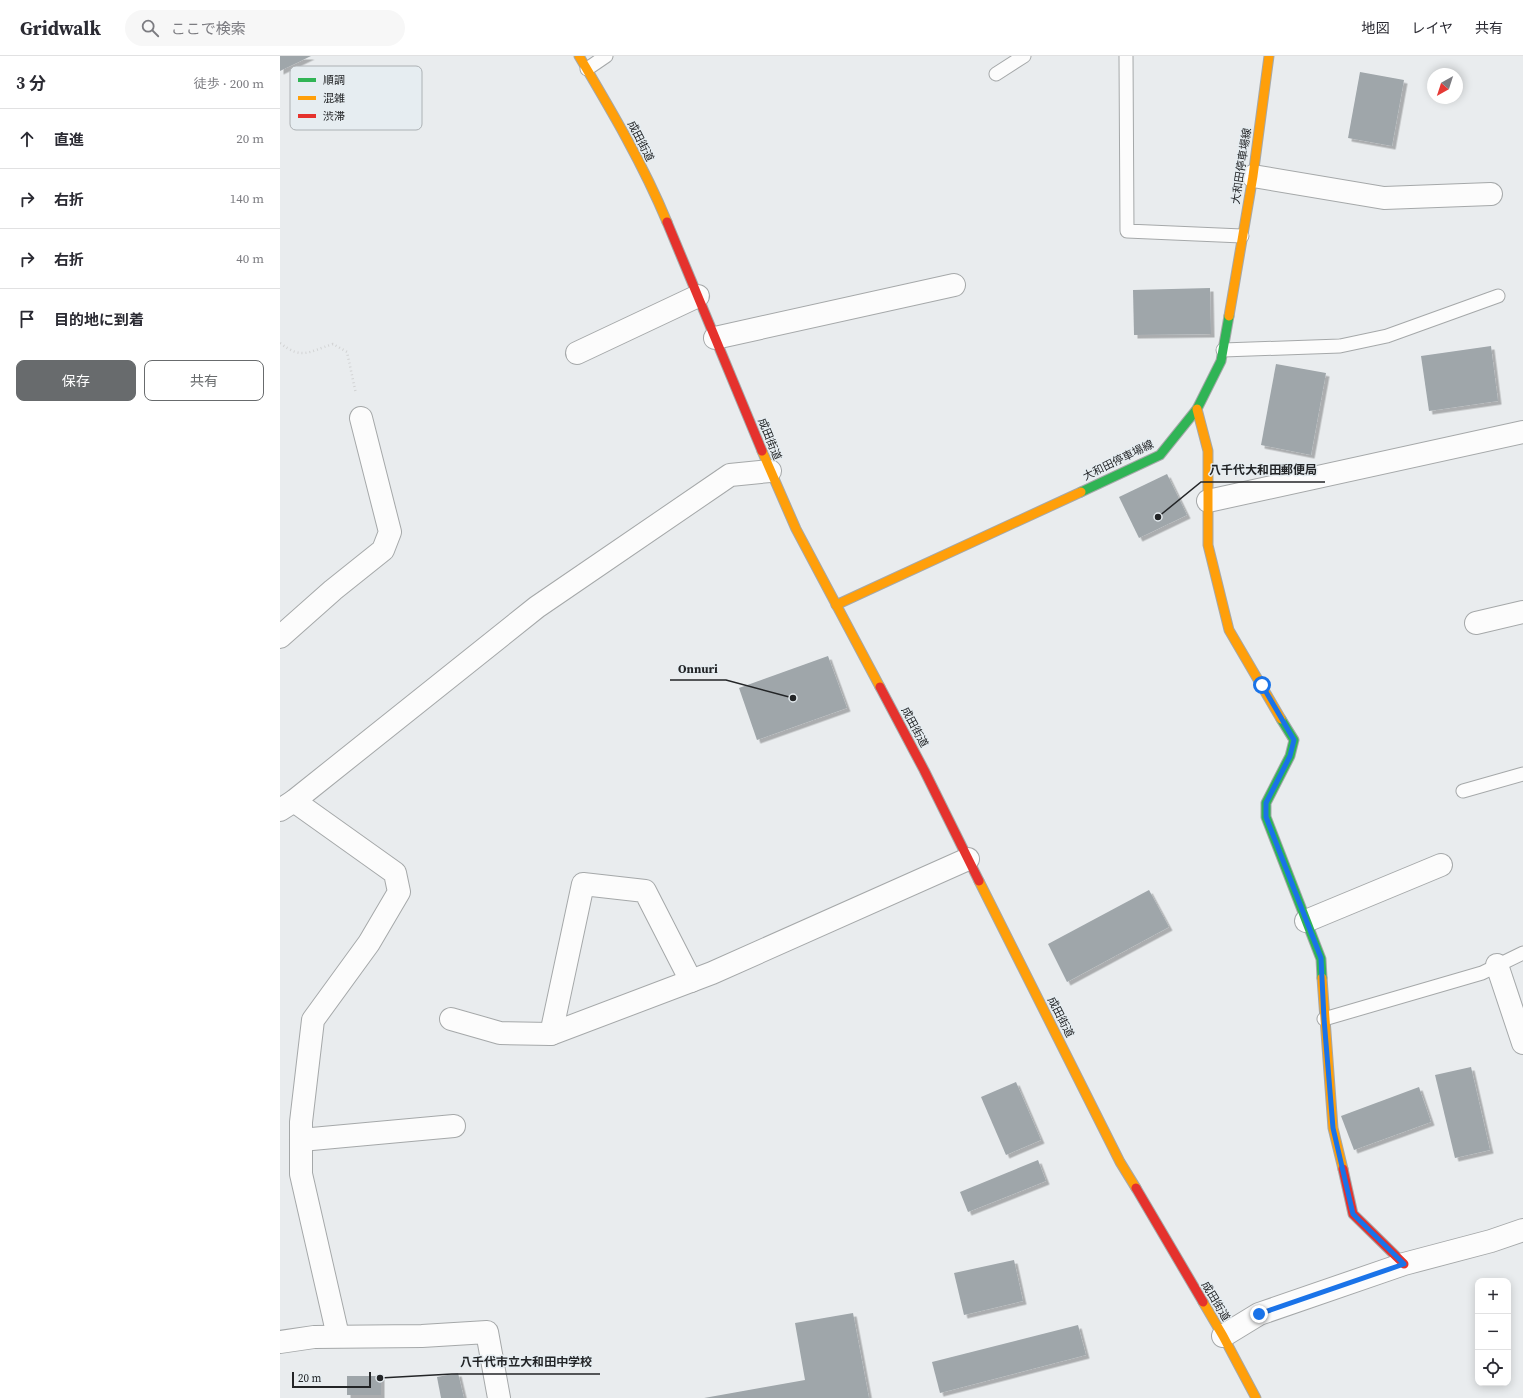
<!DOCTYPE html>
<html lang="ja">
<meta charset="utf-8">
<style>
:root{--surface:#fff;--page:#f7f7f7;--text:#2b2b33;--muted:#7c7c81;--line:#e1e1e2;--accent:#686b6d}
body{margin:0;font-family:"Source Serif 4","Noto Sans JP",serif;background:var(--page);color:var(--text)}
.controls{position:absolute;right:12px;bottom:12px;display:grid;overflow:hidden;border-radius:8px;box-shadow:0 2px 10px #0003}
.controls button{width:36px;height:36px;display:grid;place-items:center;padding:0;border:0;border-bottom:1px solid var(--line);background:var(--surface);color:var(--text);font:20px sans-serif}
.compass{position:absolute;left:1147px;top:12px;width:36px;height:36px;border-radius:50%;background:var(--surface);box-shadow:0 2px 10px #0003;rotate:219deg}
.scale{position:absolute;left:12px;bottom:10px;width:79px;box-sizing:border-box;padding-left:4px;border:2px solid #232527;border-top:0;font-size:11px;line-height:14px;white-space:nowrap;color:#232527;-webkit-text-stroke:3px #e6edf1;paint-order:stroke}
.stop{position:absolute;width:12px;height:12px;margin:-9px;border:3px solid #1a73e8;border-radius:50%;background:#fff}
.stop.end{background:#1a73e8;border-color:#fff;box-shadow:0 1px 4px #0008}
.list{margin:0;padding:0;list-style:none}
h2{display:flex;justify-content:space-between;align-items:center;height:52px;margin:0;padding:0 16px;font-size:17px}
h2 small{font-size:13px;font-weight:400;color:var(--muted)}
.list li{display:grid;grid-template-columns:26px 1fr auto;gap:12px;align-items:center;box-sizing:border-box;height:60px;padding:0 16px;border-top:1px solid var(--line)}
.list b{display:block;font-size:15px;white-space:nowrap}
.list em{font-size:13px;font-style:normal;color:var(--muted)}
.actions{display:flex;gap:8px;padding:12px 16px}
.actions a{flex:1;padding:9px 0;border:1px solid var(--accent);border-radius:8px;text-align:center;font-size:14px;color:var(--accent)}
.actions .main{background:var(--accent);color:#fff}
.icon{flex:none;width:22px;height:22px;fill:none;stroke:currentColor;stroke-width:2;stroke-linecap:round;stroke-linejoin:round}
.map{position:relative;flex:none;width:1243px;height:1342px;overflow:hidden}
header{display:flex;align-items:center;gap:24px;box-sizing:border-box;height:56px;padding:0 20px;background:var(--surface);border-bottom:1px solid var(--line)}
header strong{font-size:19px}
nav{display:flex;gap:22px;margin-inline-start:auto;font-size:14px}
.search{width:280px;height:36px;background:var(--page);display:flex;align-items:center;gap:10px;box-sizing:border-box;padding:0 14px;border-radius:22px;color:var(--muted);font-size:15px}
main{display:flex}
aside{flex:1;background:var(--surface)}
.map>svg:first-child{display:block}
.building{fill:#9fa6aa;filter:url(#shadow)}
.lines{fill:none;stroke-linecap:round;stroke-linejoin:round}
.lane-casing{stroke:#a5a8a9;stroke-width:15}
.street-casing{stroke:#a5a8a9;stroke-width:24}
.fast-casing{stroke:#a5a8a9;stroke-width:11}
.slow-casing{stroke:#a5a8a9;stroke-width:11}
.jam-casing{stroke:#a5a8a9;stroke-width:11}
.path{stroke:#d2d3d4;stroke-width:2.5;stroke-dasharray:1 3;stroke-linecap:butt}
.lane{stroke:#fcfcfc;stroke-width:13}
.street{stroke:#fcfcfc;stroke-width:22}
.fast{stroke:#30b455;stroke-width:9}
.slow{stroke:#ff9f0a;stroke-width:9}
.jam{stroke:#e5322d;stroke-width:9}
.route{stroke:#1a73e8;stroke-width:5}
.labels{text-anchor:middle;stroke-width:3;stroke-linejoin:round;paint-order:stroke}
.street-label{font-size:11px;fill:#232527;stroke:#e6edf1}
.key{fill:#e6edf1;stroke:#acb1b4;stroke-width:1}
.key-label{font-size:11px;fill:#232527}
.leader{fill:none;stroke:#232527;stroke-width:1.5}
.callout-dot{fill:#232527;stroke:#e6edf1;stroke-width:1.5}
.callout-label{font-size:12px;text-anchor:middle;font-weight:bold;fill:#232527;stroke:#e6edf1;stroke-width:3;stroke-linejoin:round;paint-order:stroke}
</style>
<header>
<strong>Gridwalk</strong>
<div class="search"><svg class="icon" aria-label="search" viewBox="0 0 24 24"><circle cx="10" cy="10" r="6"/><path d="M15 15l6 6"/></svg>ここで検索</div>
<nav><a>地図</a><a>レイヤ</a><a>共有</a></nav>
</header>
<main>
<aside>
<h2>3 分<small>徒歩 · 200 m</small></h2>
<ul class="list">
<li><svg class="icon" aria-label="ahead" viewBox="0 0 24 24"><path d="M12 20V5M6 11l6-6 6 6"/></svg><div><b>直進</b></div><em>20 m</em></li>
<li><svg class="icon" aria-label="right" viewBox="0 0 24 24"><path d="M7 20v-9h11M14 6l5 5-5 5"/></svg><div><b>右折</b></div><em>140 m</em></li>
<li><svg class="icon" aria-label="right" viewBox="0 0 24 24"><path d="M7 20v-9h11M14 6l5 5-5 5"/></svg><div><b>右折</b></div><em>40 m</em></li>
<li><svg class="icon" aria-label="arrive" viewBox="0 0 24 24"><path d="M6 21V4h12l-3 4 3 4H6"/></svg><div><b>目的地に到着</b></div></li>
</ul>
<div class="actions"><a class="main">保存</a><a>共有</a></div>
</aside>
<div class="map">
<svg width="1243" height="1342" viewBox="0 0 1243 1342">
<defs>
<filter id="shadow"><feDropShadow dx="3.5" dy="3.5" stdDeviation="0" flood-color="#0004"/></filter>
</defs>
<rect width="100%" height="100%" fill="#e9ecee"/>
<!-- building -->
<g class="building">
<polygon points="0,0 31,0 0,15"/>
<polygon points="1080,16 1124,24 1112,90 1068,82"/>
<polygon points="930,232 931,278 854,279 853,234"/>
<polygon points="1211,290 1218,345 1149,355 1141,300"/>
<polygon points="996,308 1046,317 1031,399 981,389"/>
<polygon points="887,418 907,459 859,482 839,441"/>
<polygon points="548,600 567,652 477,684 459,632"/>
<polygon points="869,834 889,871 787,926 768,888"/>
<polygon points="1191,1011 1210,1094 1175,1102 1155,1019"/>
<polygon points="736,1026 761,1084 726,1099 701,1041"/>
<polygon points="1139,1031 1151,1066 1074,1094 1061,1060"/>
<polygon points="758,1104 766,1125 688,1156 680,1136"/>
<polygon points="734,1204 743,1245 684,1259 674,1217"/>
<polygon points="573,1257 589,1342 424,1342 525,1324 515,1267"/>
<polygon points="798,1269 806,1299 660,1337 652,1306"/>
<polygon points="178,1317 184,1342 161,1342 157,1321"/>
<rect x="67" y="1320" width="34" height="19"/>
</g>
<g class="lines">
<!-- lane casing -->
<g class="lane-casing">
<g id="lane">
<polyline points="846,0 847,175 962,180"/>
<polyline points="307,13 326,0"/>
<polyline points="716,18 744,0"/>
<polyline points="943,294 1060,290 1107,280 1218,240"/>
<polyline points="1183,735 1243,718"/>
<polyline points="1044,963 1202,917 1243,897"/>
</g>
</g>
<!-- street casing -->
<g class="street-casing">
<g id="street">
<polyline points="973,120 1104,142 1211,138"/>
<polyline points="435,282 674,229"/>
<polyline points="297,297 418,240"/>
<polyline points="928,445 1243,376"/>
<polyline points="1196,567 1243,556"/>
<polyline points="0,581 53,534 103,494 110,476 81,362"/>
<polyline points="14,745 115,817 119,836 89,887 33,964 21,1066 21,1118 58,1280"/>
<polyline points="0,754 14,745 257,551 450,419 490,415"/>
<polyline points="1026,865 1161,809"/>
<polyline points="1217,909 1243,987"/>
<polyline points="171,963 220,977 271,978 432,917 688,803"/>
<polyline points="271,978 303,828 365,835 411,925"/>
<polyline points="21,1084 174,1070"/>
<polyline points="943,1280 979,1258 1124,1208 1211,1185 1243,1174"/>
<polyline points="0,1286 34,1281 142,1280 207,1276 219,1342"/>
</g>
</g>
<!-- fast casing -->
<g class="fast-casing">
<g id="fast">
<polyline points="801,436 880,399 917,353 941,305 949,260"/>
<polyline points="1001,663 1014,684 1010,700 986,747 986,761 1041,903 1042,922"/>
</g>
</g>
<!-- slow casing -->
<g class="slow-casing">
<g id="slow">
<path d="M299,0C331,54 363,108 387,166"/>
<polyline points="949,260 973,120 989,0"/>
<polyline points="917,353 928,395 928,489 949,574 1001,663"/>
<polyline points="482,395 516,473 600,631"/>
<polyline points="556,549 801,436"/>
<polyline points="699,825 840,1106 856,1132"/>
<polyline points="1042,922 1053,1072 1063,1113"/>
<polyline points="923,1246 943,1280 976,1342"/>
</g>
</g>
<!-- jam casing -->
<g class="jam-casing">
<g id="jam">
<polyline points="387,166 482,395"/>
<polyline points="600,631 644,714 699,825"/>
<polyline points="1063,1113 1073,1158 1124,1208"/>
<polyline points="856,1132 923,1246"/>
</g>
</g>
<!-- path -->
<path class="path" d="M0,287C22,304 28,296 53,288L67,296L76,338"/>
<!-- lane -->
<use href="#lane" class="lane"/>
<!-- street -->
<use href="#street" class="street"/>
<!-- fast -->
<use href="#fast" class="fast"/>
<!-- slow -->
<use href="#slow" class="slow"/>
<!-- jam -->
<use href="#jam" class="jam"/>
</g>
<g class="lines">
<!-- route -->
<polyline class="route" points="979,1258 1124,1208 1073,1158 1053,1072 1044,963 1041,902 986,761 986,747 1010,700 1014,684 982,629"/>
</g>
<g class="labels">
<!-- street labels -->
<g class="street-label">
<text transform="translate(361 85) rotate(63)" y="4">成田街道</text>
<text transform="translate(961 110) rotate(-81)" y="4">大和田停車場線</text>
<text transform="translate(490 383) rotate(68)" y="4">成田街道</text>
<text transform="translate(838 404) rotate(-26)" y="4">大和田停車場線</text>
<text transform="translate(635 671) rotate(62)" y="4">成田街道</text>
<text transform="translate(781 961) rotate(63)" y="4">成田街道</text>
<text transform="translate(936 1245) rotate(59)" y="4">成田街道</text>
</g>
</g>
<!-- legend -->
<rect x="10" y="10" width="132" height="64" rx="6" class="key"/>
<rect x="18" y="22" width="18" height="4" fill="#30b455"/>
<rect x="18" y="40" width="18" height="4" fill="#ff9f0a"/>
<rect x="18" y="58" width="18" height="4" fill="#e5322d"/>
<g class="key-label">
<text x="43" y="28">順調</text>
<text x="43" y="46">混雑</text>
<text x="43" y="64">渋滞</text>
</g>
<!-- callouts -->
<path class="leader" d="M878 461L921 426H1045M513 642L446 624H390M100 1322L172 1318H320"/>
<g class="callout-dot">
<circle cx="878" cy="461" r="4"/>
<circle cx="513" cy="642" r="4"/>
<circle cx="100" cy="1322" r="4"/>
</g>
<g class="callout-label">
<text x="983" y="418">八千代大和田郵便局</text>
<text x="418" y="617">Onnuri</text>
<text x="246" y="1310">八千代市立大和田中学校</text>
</g>
</svg>
<div class="controls">
<button>+</button>
<button>−</button>
<button><svg class="icon" aria-label="locate" viewBox="0 0 24 24"><circle cx="12" cy="12" r="6"/><path d="M12 2v4M12 18v4M2 12h4M18 12h4"/></svg></button>
</div>
<svg class="compass" viewBox="-18 -18 36 36"><path d="M0-13l5 13h-10z" fill="#e53935"/><path d="M0 13l5-13h-10z" fill="#7c7c81"/></svg>
<div class="scale">20 m</div>
<div class="stop" style="left:982px;top:629px"></div>
<div class="stop end" style="left:979px;top:1258px"></div>
</div>
</main>
